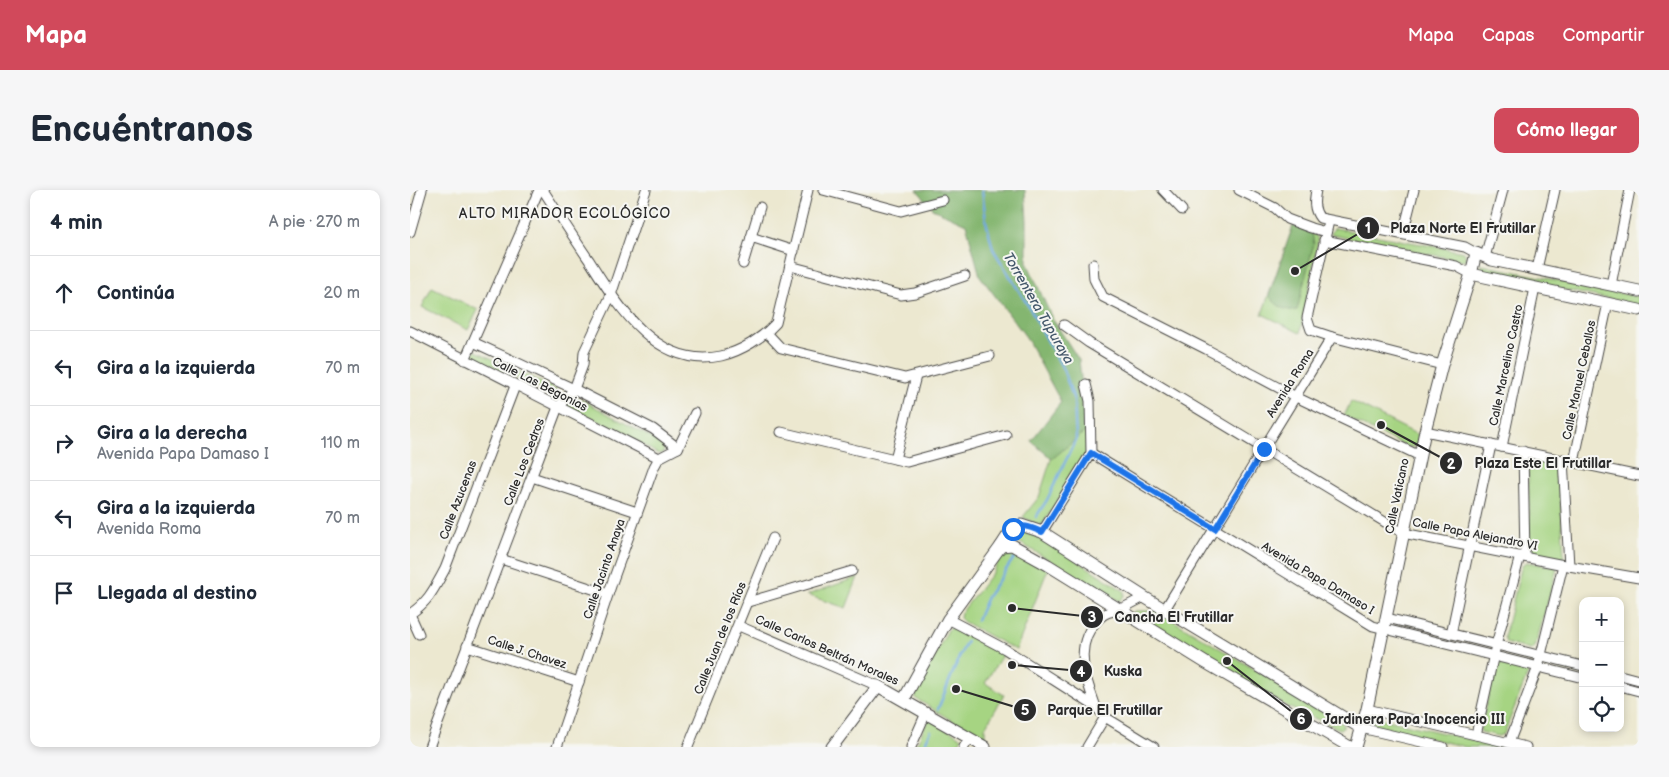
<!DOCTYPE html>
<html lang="es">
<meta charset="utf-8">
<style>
:root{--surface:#fff;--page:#f6f6f7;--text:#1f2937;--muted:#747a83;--line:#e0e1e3;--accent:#d1495b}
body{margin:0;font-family:"Balsamiq Sans",sans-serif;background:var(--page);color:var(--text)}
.controls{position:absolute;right:15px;bottom:15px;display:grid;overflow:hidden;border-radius:10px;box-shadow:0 2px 8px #0003}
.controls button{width:45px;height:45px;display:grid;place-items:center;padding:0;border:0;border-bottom:1px solid var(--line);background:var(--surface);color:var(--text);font:25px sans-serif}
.stop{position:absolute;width:15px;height:15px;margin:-11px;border:4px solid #1a73e8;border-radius:50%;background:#fff}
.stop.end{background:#1a73e8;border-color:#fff;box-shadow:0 1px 5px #0008}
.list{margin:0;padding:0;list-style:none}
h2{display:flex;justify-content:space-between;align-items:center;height:65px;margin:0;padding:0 20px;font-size:21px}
h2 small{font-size:16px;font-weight:400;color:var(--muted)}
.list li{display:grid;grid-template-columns:32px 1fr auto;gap:15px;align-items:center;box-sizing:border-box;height:75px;padding:0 20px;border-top:1px solid var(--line)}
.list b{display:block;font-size:19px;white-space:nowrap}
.list p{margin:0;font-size:16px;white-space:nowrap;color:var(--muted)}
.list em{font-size:16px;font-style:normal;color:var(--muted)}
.icon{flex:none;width:28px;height:28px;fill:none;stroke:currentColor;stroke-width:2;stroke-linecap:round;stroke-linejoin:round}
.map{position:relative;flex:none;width:1229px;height:557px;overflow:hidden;border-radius:10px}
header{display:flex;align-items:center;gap:30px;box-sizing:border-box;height:70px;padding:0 25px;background:var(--accent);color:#fff}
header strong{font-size:24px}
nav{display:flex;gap:28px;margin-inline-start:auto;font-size:18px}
.intro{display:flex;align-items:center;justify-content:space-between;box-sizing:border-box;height:120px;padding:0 30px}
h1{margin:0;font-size:35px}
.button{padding:12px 22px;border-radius:10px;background:var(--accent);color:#fff;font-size:18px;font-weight:700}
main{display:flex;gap:30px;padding:0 30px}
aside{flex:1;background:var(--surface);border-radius:10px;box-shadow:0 2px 8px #0003}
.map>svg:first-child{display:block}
.green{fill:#a6d482;stroke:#688056}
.forest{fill:#84b670;stroke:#58704e}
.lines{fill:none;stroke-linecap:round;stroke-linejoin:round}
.stream{stroke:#70a9e0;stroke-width:2.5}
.minor-casing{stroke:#484744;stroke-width:11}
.tertiary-casing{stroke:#484744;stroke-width:13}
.minor{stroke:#fff;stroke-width:9}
.tertiary{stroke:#fff;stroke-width:11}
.route{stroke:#1a73e8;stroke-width:6}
.labels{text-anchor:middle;stroke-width:4;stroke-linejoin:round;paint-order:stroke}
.street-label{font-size:12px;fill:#2b2b2b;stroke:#f6f6f2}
.neighbourhood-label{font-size:14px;letter-spacing:1px;fill:#2b2b2b;stroke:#f6f6f2}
.water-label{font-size:14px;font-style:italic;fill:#43576a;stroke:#f6f6f2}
.leader{fill:none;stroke:#2b2b2b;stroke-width:2}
.callout-dot{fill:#2b2b2b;stroke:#f6f6f2;stroke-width:2}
.mark-label{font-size:15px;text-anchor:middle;font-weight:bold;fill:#fff}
.callout-label{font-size:14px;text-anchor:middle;font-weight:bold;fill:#2b2b2b;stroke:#f6f6f2;stroke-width:4;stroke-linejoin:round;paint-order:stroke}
</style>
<header>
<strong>Mapa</strong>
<nav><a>Mapa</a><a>Capas</a><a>Compartir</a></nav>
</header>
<div class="intro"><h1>Encuéntranos</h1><a class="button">Cómo llegar</a></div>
<main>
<aside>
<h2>4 min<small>A pie · 270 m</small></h2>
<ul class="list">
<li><svg class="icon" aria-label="ahead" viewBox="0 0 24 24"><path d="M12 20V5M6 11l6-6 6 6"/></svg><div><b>Continúa</b></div><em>20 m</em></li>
<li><svg class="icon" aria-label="left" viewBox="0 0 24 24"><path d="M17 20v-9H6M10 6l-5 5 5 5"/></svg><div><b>Gira a la izquierda</b></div><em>70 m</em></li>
<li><svg class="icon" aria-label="right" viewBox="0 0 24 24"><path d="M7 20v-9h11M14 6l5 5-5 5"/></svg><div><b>Gira a la derecha</b><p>Avenida Papa Damaso I</p></div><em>110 m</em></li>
<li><svg class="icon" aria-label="left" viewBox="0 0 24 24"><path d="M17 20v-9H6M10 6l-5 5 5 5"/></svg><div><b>Gira a la izquierda</b><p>Avenida Roma</p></div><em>70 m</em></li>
<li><svg class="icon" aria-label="arrive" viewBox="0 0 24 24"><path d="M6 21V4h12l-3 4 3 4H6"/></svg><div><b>Llegada al destino</b></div></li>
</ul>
</aside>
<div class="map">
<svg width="1229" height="557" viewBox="0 0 1229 557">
<rect width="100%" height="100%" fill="#f6f6f2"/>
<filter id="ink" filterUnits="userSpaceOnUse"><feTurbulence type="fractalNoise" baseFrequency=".02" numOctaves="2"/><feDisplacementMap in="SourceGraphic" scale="10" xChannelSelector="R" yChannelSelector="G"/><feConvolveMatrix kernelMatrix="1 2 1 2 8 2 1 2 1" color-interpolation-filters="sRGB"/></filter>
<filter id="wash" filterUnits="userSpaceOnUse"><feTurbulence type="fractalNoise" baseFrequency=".0096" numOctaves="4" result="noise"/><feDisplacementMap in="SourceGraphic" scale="20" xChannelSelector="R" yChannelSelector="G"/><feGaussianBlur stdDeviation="1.12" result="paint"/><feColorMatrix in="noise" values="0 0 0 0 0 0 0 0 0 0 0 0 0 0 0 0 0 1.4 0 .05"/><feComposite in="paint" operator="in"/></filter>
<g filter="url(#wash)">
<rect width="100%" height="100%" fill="#ece8d0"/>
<!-- green -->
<g class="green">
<polygon points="883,36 905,44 908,50 890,143 852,124"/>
<polygon points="925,38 1054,62 1057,69 1054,71 922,45 921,42"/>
<polygon points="1072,75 1229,107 1229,115 1070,83"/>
<polygon points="22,97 68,120 58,140 12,117"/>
<polygon points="64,160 147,200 144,206 61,166"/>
<polygon points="167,207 255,255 253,263 248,264 213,243 156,215 158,211"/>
<polygon points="941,211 1008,245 1007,253 1003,257 997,257 934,226"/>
<polygon points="677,240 676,264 633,334 628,335 613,327 629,307 644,260"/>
<polygon points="1124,267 1146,273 1148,277 1154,365 1153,369 1123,364 1120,359 1118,273"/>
<polygon points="609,340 623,342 714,401 714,406 709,411 602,348"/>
<polygon points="598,358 638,379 606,460 554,432 550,428 551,423 583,382 594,360"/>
<polygon points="1116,372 1146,377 1147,379 1125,457 1120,460 1096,453 1094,447 1112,375"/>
<polygon points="448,387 436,418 397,405"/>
<polygon points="724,421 747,421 929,530 933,534 933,538 930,539 880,518 723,424"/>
<polygon points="542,438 594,462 575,493 594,505 575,538 575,545 572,549 505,508 514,486 538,440"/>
<polygon points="1089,473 1115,479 1118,483 1094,544 1089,546 1071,542 1070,539 1086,475"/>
<polygon points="519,528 552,548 546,557 505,557"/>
<polygon points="965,528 969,528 1093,557 1056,557 966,536 963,533"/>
</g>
<!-- forest -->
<g class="forest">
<polygon points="507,0 615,0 617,31 617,72 642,128 669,170 677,240 642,269 621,251 651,212 616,147 570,86 556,34 523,19"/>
<path d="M883,36L902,43L904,53L887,120C876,122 865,115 859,105Z"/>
</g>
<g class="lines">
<!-- stream -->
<g class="stream">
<polyline points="572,0 576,31 583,59 619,117 653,179 664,210 666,249 637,310 626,327"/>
<polyline points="567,430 577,407 604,368"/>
<polyline points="528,519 550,465 557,451"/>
<polyline points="513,557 521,541"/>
</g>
</g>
</g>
<g filter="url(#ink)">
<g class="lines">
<!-- minor casing -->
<g class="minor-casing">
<g id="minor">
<path d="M133,0C148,23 163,47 179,70C208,116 247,180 311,166C332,161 352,148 366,133L398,0"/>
<polyline points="413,0 491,21 533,10"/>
<polyline points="753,0 772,20"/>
<polyline points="829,0 865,18 877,29 901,38 916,42"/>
<path d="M906,0C904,11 903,19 910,28L1055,57L1066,63"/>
<polyline points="919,31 897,128 901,140 922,147 1032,175"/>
<polyline points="0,42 12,0"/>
<polyline points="993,44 1004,0"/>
<polyline points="341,47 384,61"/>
<polyline points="914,50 1046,76 1061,84"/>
<polyline points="1075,67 1093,0"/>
<polyline points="333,74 350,17"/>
<polyline points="683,74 684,89 693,107 796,159 886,207 1010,266"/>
<polyline points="380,76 491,105 505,103 555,86"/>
<polyline points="1127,79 1145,0"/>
<polyline points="1201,95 1220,0"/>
<polyline points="654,135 679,153 993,343 1159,376 1229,388"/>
<polyline points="0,141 249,268"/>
<polyline points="357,143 371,158 495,188 580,166"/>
<polyline points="63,152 164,199 243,239 268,258"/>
<polyline points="55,170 129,0"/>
<polyline points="1015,241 1229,286"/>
<polyline points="371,242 497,272 596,245"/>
<polyline points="1092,257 1125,98"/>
<polyline points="1113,261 1115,367"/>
<polyline points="681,263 963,436 1173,488"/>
<polyline points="485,269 506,186"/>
<polyline points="1153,269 1159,376"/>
<polyline points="1164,272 1198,113"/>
<polyline points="122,287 227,322"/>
<polyline points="632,342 681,263 680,211 676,194"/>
<polyline points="91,369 198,404"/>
<polyline points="338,412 442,381"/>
<polyline points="755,419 922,147"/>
<polyline points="977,428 1173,476"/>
<polyline points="538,429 595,459 686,517 695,527 744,557"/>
<polyline points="329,436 468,496"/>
<path d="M9,444L0,424C19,411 24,399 35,379L105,196"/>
<polyline points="1041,444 1081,255"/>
<polyline points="57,456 169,492"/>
<polyline points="1210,485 1229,490"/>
<polyline points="1210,496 1229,501"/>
<path d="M686,517C677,492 665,463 681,438C685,433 689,427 695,424C699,422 705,421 710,419C718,416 726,411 734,407"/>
<polyline points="957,519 1116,557"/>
<polyline points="951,538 1033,557"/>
<polyline points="1066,545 1086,455 1110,366"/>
<polyline points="1099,553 1128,477 1153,375"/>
<polyline points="19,557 148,217 164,199 173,175 174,162 201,105 236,0"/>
<polyline points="147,557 202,393 244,277 249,268 268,258 285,223"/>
<polyline points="278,557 363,348"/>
<polyline points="501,557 516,523"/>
<polyline points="554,557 560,548"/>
<polyline points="677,557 695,527"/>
</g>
</g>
<!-- tertiary casing -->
<g class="tertiary-casing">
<g id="tertiary">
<polyline points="1061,84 1229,120"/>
<polyline points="591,356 602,355 638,375 796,473 940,557"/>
<polyline points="494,509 538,429 591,356 600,342 611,335 632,342 734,407 951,538"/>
<polyline points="422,557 468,496 575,557"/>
<polyline points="946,557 957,519 1015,241 1032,175 1061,84 1066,63 1082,70 1229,101"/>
</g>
</g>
<!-- minor -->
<use href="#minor" class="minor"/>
<!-- tertiary -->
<use href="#tertiary" class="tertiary"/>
</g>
</g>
<g class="lines" filter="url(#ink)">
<!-- route -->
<path class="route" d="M603,339C613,333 622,338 632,342L681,263L805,339L854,259"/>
</g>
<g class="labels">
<!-- street labels -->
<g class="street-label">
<text transform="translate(1096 175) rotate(-78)" y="4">Calle Marcelino Castro</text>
<text transform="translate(1169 190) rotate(-78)" y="4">Calle Manuel Ceballos</text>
<text transform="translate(880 193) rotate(-58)" y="4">Avenida Roma</text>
<text transform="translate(130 194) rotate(27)" y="4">Calle Las Begonias</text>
<text transform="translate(114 272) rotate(-69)" y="4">Calle Los Cedros</text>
<text transform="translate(987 306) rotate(-78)" y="4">Calle Vaticano</text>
<text transform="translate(48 310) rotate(-69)" y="4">Calle Azucenas</text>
<text transform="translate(1065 344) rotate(11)" y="4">Calle Papa Alejandro VI</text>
<text transform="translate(194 379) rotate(-71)" y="4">Calle Jacinto Anaya</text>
<text transform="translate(908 388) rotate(31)" y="4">Avenida Papa Damaso I</text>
<text transform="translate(310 448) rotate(-68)" y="4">Calle Juan de los Ríos</text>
<text transform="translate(417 460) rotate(24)" y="4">Calle Carlos Beltrán Morales</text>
<text transform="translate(117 462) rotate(18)" y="4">Calle J. Chavez</text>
</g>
<!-- neighbourhood labels -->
<g class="neighbourhood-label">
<text x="155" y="28">ALTO MIRADOR ECOLÓGICO</text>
</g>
<!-- water labels -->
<g class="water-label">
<text transform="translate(629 118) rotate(60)" y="5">Torrentera Tupuraya</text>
</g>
</g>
<!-- callouts -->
<path class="leader" d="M885 81L958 38M971 235L1041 273M602 418L682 427M602 475L671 481M546 499L615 520M817 471L891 529"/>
<g class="callout-dot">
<circle cx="885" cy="81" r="5"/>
<circle cx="971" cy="235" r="5"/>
<circle cx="602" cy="418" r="5"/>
<circle cx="602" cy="475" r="5"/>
<circle cx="546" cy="499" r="5"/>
<circle cx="817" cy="471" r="5"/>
<circle cx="958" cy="38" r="12"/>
<circle cx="1041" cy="273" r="12"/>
<circle cx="682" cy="427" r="12"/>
<circle cx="671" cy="481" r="12"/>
<circle cx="615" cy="520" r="12"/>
<circle cx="891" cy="529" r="12"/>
</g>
<g class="mark-label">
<text x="958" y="43">1</text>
<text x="1041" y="279">2</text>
<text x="682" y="432">3</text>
<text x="671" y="487">4</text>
<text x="615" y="525">5</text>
<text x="891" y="534">6</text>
</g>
<g class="callout-label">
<text x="1053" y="43">Plaza Norte El Frutillar</text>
<text x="1133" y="278">Plaza Este El Frutillar</text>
<text x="764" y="432">Cancha El Frutillar</text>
<text x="713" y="486">Kuska</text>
<text x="695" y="525">Parque El Frutillar</text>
<text x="1004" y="534">Jardinera Papa Inocencio III</text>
</g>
</svg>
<div class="controls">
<button>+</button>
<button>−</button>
<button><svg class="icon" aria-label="locate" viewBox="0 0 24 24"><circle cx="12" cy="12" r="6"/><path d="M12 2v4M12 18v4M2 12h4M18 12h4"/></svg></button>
</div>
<div class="stop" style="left:603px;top:339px"></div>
<div class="stop end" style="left:854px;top:259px"></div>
</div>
</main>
